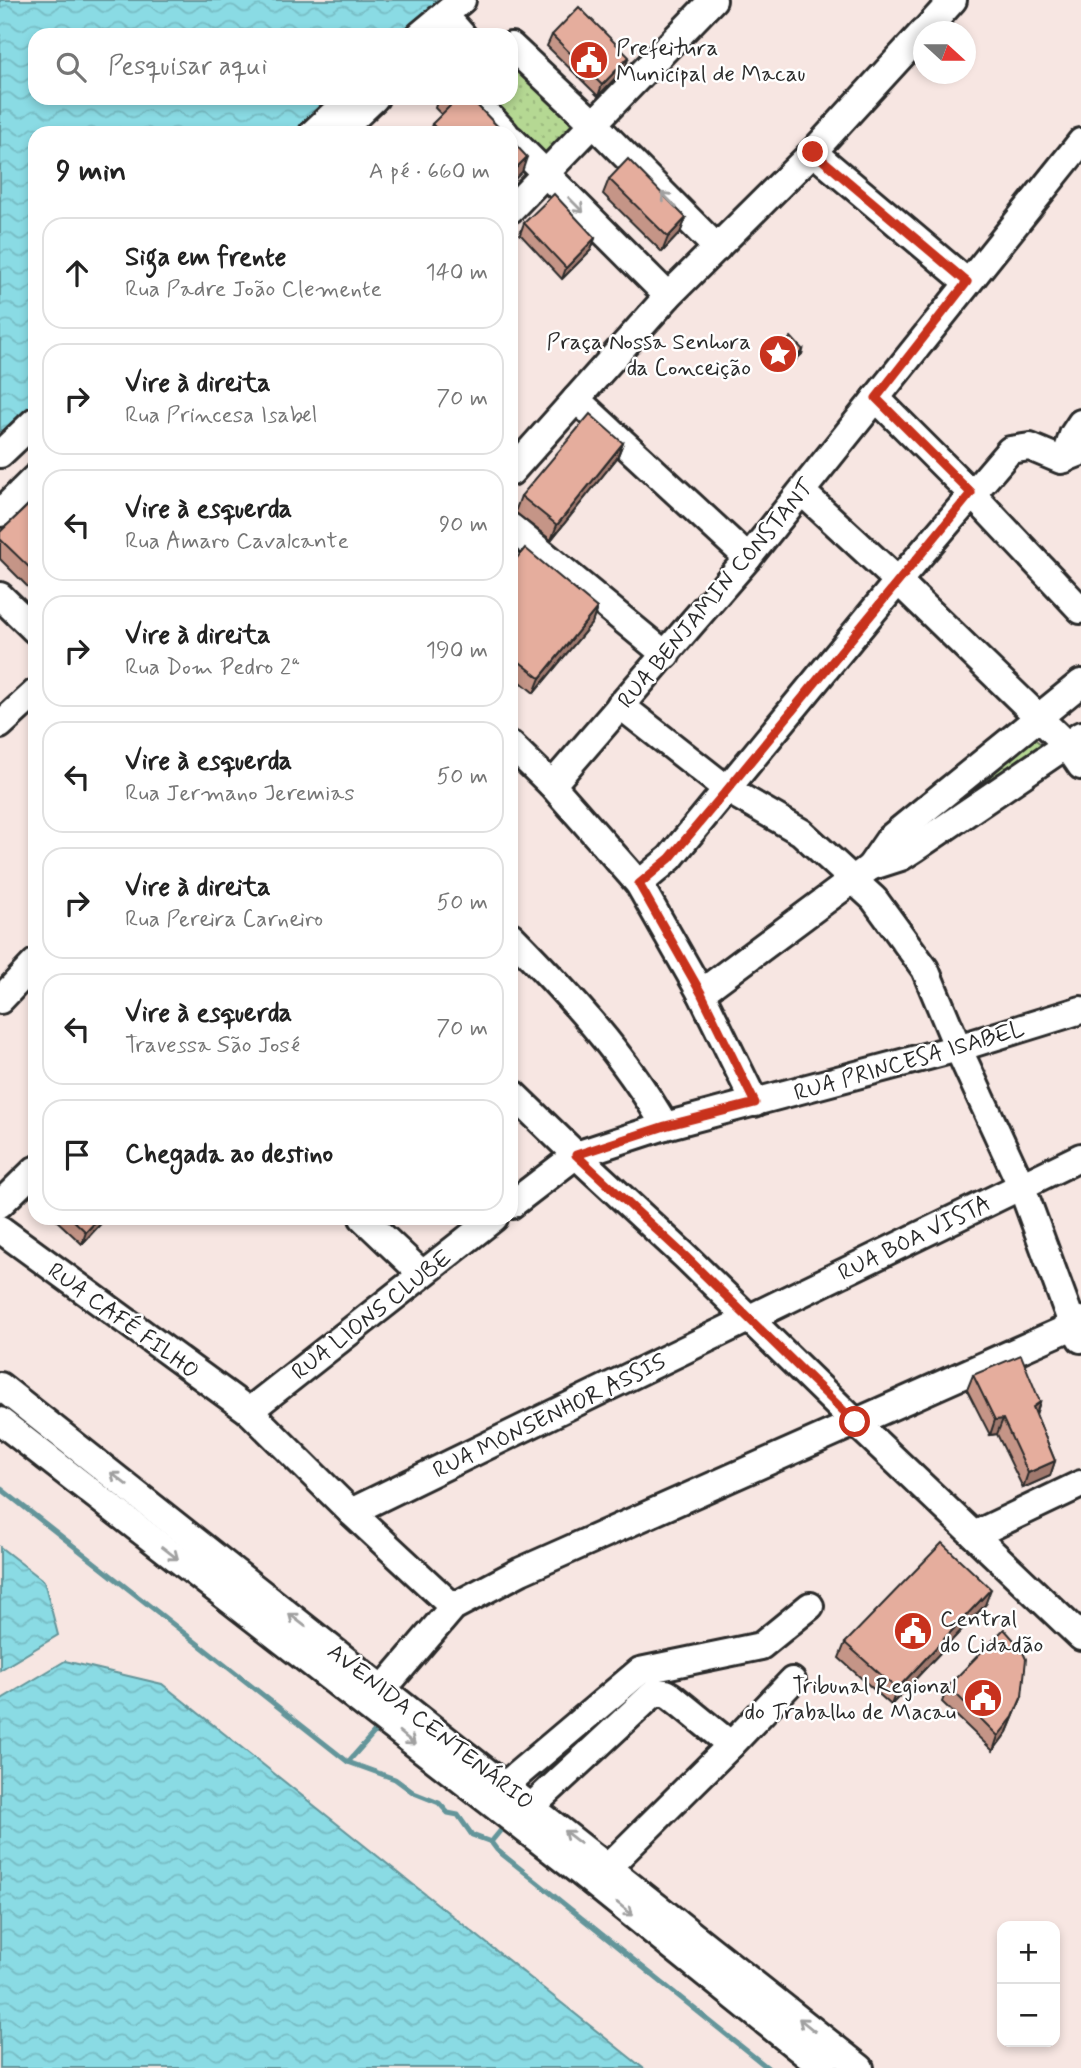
<!DOCTYPE html>
<html lang="pt">
<meta charset="utf-8">
<style>
:root{--surface:#fff;--page:#f6f6f6;--text:#222;--muted:#767676;--line:#e0e0e0}
body{margin:0;font-family:Mynerve,sans-serif;background:var(--page);color:var(--text)}
.controls{position:absolute;right:21px;bottom:21px;display:grid;overflow:hidden;border-radius:14px;box-shadow:0 4px 10px #0003}
.controls button{width:63px;height:63px;display:grid;place-items:center;padding:0;border:0;border-bottom:2px solid var(--line);background:var(--surface);color:var(--text);font:35px sans-serif}
.compass{position:absolute;left:913px;top:21px;width:63px;height:63px;border-radius:50%;background:var(--surface);box-shadow:0 4px 10px #0003;rotate:111deg}
.stop{position:absolute;width:21px;height:21px;margin:-16px;border:5px solid #c8321e;border-radius:50%;background:#fff}
.stop.end{background:#c8321e;border-color:#fff;box-shadow:0 2px 7px #0008}
.list{margin:0;padding:0;list-style:none}
h2{display:flex;justify-content:space-between;align-items:center;height:91px;margin:0;padding:0 28px;font-size:30px}
h2 small{font-size:23px;font-weight:400;color:var(--muted)}
.list li{display:grid;grid-template-columns:46px 1fr auto;gap:21px;align-items:center;box-sizing:border-box;height:112px;margin:0 14px 14px;padding:0 14px;border:2px solid var(--line);border-radius:21px}
.list b{display:block;font-size:26px;white-space:nowrap}
.list p{margin:0;font-size:23px;white-space:nowrap;color:var(--muted)}
.list em{font-size:23px;font-style:normal;color:var(--muted)}
.icon{flex:none;width:38px;height:38px;fill:none;stroke:currentColor;stroke-width:2;stroke-linecap:round;stroke-linejoin:round}
.map{position:relative;flex:none;width:1081px;height:2068px;overflow:hidden}
.search{position:absolute;background:var(--surface);box-shadow:0 4px 10px #0003;left:28px;top:28px;width:490px;height:77px;display:flex;align-items:center;gap:18px;box-sizing:border-box;padding:0 24px;border-radius:21px;color:var(--muted);font-size:26px}
.panel{position:absolute;background:var(--surface);box-shadow:0 4px 10px #0003;left:28px;top:126px;width:490px;height:1099px;border-radius:21px}
.map>svg:first-child{display:block}
.park{fill:url(#park-dots);stroke:#70825f;stroke-width:2}
.water{fill:url(#water-waves);stroke:#64959a;stroke-width:2}
.lines{fill:none;stroke-linecap:round;stroke-linejoin:round}
.stream{stroke:#64959a;stroke-width:5}
.minor-casing{stroke:#2b2b2b;stroke-width:32}
.minor{stroke:#fff;stroke-width:26}
.wall{fill:#c59587;stroke:#2b2b2b;stroke-width:2}
.shaded-wall{fill:#a0796e;stroke:#2b2b2b;stroke-width:2}
.building{fill:#e5ad9d;stroke:#2b2b2b;stroke-width:2}
.oneway{stroke:#a0a0a0}
.route{stroke:#c8321e;stroke-width:9}
.labels{text-anchor:middle;stroke-width:5;stroke-linejoin:round;paint-order:stroke}
.poi-label{font-size:23px;fill:#2b2b2b;stroke:#fff;text-anchor:start}
.street-label{font-size:23px;fill:#2b2b2b;stroke:#fff}
</style>
<div class="map">
<svg width="1081" height="2068" viewBox="0 0 1081 2068">
<defs>
<pattern id="park-dots" width="8" height="8" patternUnits="userSpaceOnUse" patternTransform="scale(1.75)"><rect width="8" height="8" fill="#b5d893"/><path d="M2 2h.1M6 6h.1" fill="none" stroke="#9cba7f" stroke-width="1.8" stroke-linecap="round"/></pattern>
<pattern id="water-waves" width="16" height="10" patternUnits="userSpaceOnUse" patternTransform="scale(1.75)"><rect width="16" height="10" fill="#8adbe4"/><path d="M0 5q4-4 8 0t8 0" fill="none" stroke="#77bcc4"/></pattern>
</defs>
<rect width="100%" height="100%" fill="#f7e6e2"/>
<filter id="ink" filterUnits="userSpaceOnUse"><feTurbulence type="fractalNoise" baseFrequency=".0143" numOctaves="2"/><feDisplacementMap in="SourceGraphic" scale="14" xChannelSelector="R" yChannelSelector="G"/><feConvolveMatrix kernelMatrix="1 2 1 2 8 2 1 2 1" color-interpolation-filters="sRGB"/></filter>
<g filter="url(#ink)">
<!-- park -->
<g class="park">
<polygon points="511,52 581,119 550,160 482,98 511,98"/>
<polygon points="1027,734 1047,748 916,842 896,841"/>
</g>
<!-- water -->
<g class="water">
<polygon points="0,0 453,0 414,35 35,35 35,98 344,98 305,133 35,133 35,407 0,442"/>
<polygon points="0,1547 44,1581 58,1635 0,1670"/>
<polygon points="65,1661 162,1684 643,2068 0,2068 0,1700"/>
</g>
<g class="lines">
<!-- stream -->
<g class="stream">
<polyline points="0,1488 348,1762 395,1779 414,1793 439,1803 448,1813 458,1815 472,1835 491,1842 497,1850 768,2068"/>
<polyline points="348,1762 380,1726"/>
<polyline points="541,1778 572,1751"/>
<polyline points="491,1842 505,1825"/>
</g>
<!-- minor casing -->
<g class="minor-casing">
<g id="minor">
<polyline points="454,26 462,35"/>
<polyline points="924,32 953,0"/>
<polyline points="420,35 462,0"/>
<polyline points="511,46 594,124 717,248"/>
<polyline points="472,98 505,133"/>
<polyline points="313,133 346,102"/>
<polyline points="338,133 375,98"/>
<polyline points="511,139 668,296"/>
<polyline points="813,152 967,282"/>
<polyline points="511,209 713,0"/>
<polyline points="876,398 971,493 1081,610"/>
<polyline points="576,399 748,558"/>
<polyline points="0,454 35,421"/>
<polyline points="1065,459 1073,435 1081,423"/>
<polyline points="511,472 668,296 813,152 923,32"/>
<polyline points="802,492 898,581 1066,744 1081,766"/>
<polyline points="0,513 35,478"/>
<polyline points="511,527 666,655"/>
<polyline points="0,596 35,630"/>
<polyline points="620,705 728,790 801,832 874,899 925,969 958,1048 1021,1185 1073,1326 1081,1339"/>
<polyline points="0,725 35,693"/>
<polyline points="511,745 552,785 639,884 701,993 755,1103"/>
<polyline points="552,785 748,558 1081,142"/>
<polyline points="870,867 890,838 1081,683"/>
<polyline points="639,884 670,858 898,581 1010,450 1030,447 1061,460 1081,452"/>
<path d="M511,936C569,995 624,1054 665,1126"/>
<polyline points="701,993 870,867 901,857 915,848 1081,735"/>
<polyline points="0,1000 35,963"/>
<polyline points="511,1092 576,1155 686,1257 855,1422 1081,1637"/>
<polyline points="0,1204 35,1170"/>
<polyline points="511,1205 576,1155 665,1126 958,1048 1081,1010"/>
<polyline points="363,1218 422,1274"/>
<polyline points="0,1229 249,1411 351,1512 453,1607"/>
<polyline points="0,1386 860,2068"/>
<polyline points="249,1411 494,1218"/>
<polyline points="0,1421 580,1872 823,2068"/>
<polyline points="351,1512 1081,1157"/>
<polyline points="974,1535 1081,1484"/>
<polyline points="372,1702 453,1607 521,1571 1073,1326 1081,1320"/>
<polyline points="504,1786 640,1671 761,1646 810,1606"/>
<polyline points="532,1806 654,1693 666,1693 671,1696 731,1745"/>
<polyline points="596,1879 731,1745 792,1681"/>
</g>
</g>
<!-- minor -->
<use href="#minor" class="minor"/>
</g>
<!-- wall -->
<g class="wall">
<polygon points="552,35 625,68 598,96 547,46"/>
<polygon points="438,98 470,98 504,133 429,133 432,124 442,115 435,108"/>
<polygon points="609,179 686,218 680,233 662,252 603,194"/>
<polygon points="524,223 595,238 591,250 562,279 520,234"/>
<polygon points="779,350 803,350 802,354 789,366 778,354"/>
<polygon points="623,443 617,458 551,540 515,512 521,496"/>
<polygon points="35,499 35,594 0,559 0,532"/>
<polygon points="511,565 597,608 592,623 534,693 511,674"/>
<polygon points="54,1218 106,1218 82,1244"/>
<polygon points="973,1375 1040,1402 1036,1414 1055,1461 1050,1476 1023,1488 997,1434 990,1435 967,1390"/>
<polygon points="985,1605 891,1705 839,1658 845,1643"/>
<polygon points="948,1686 1022,1696 1007,1732 993,1751 942,1702"/>
</g>
<!-- shaded-wall -->
<g class="shaded-wall">
<polygon points="629,57 625,68 598,96 602,85"/>
<polygon points="527,157 522,172 511,183 511,173"/>
<polygon points="686,218 680,233 662,252 668,237"/>
<polygon points="595,238 591,250 562,279 566,268"/>
<polygon points="803,350 802,354 789,366 791,362"/>
<polygon points="623,443 617,458 551,540 557,525"/>
<polygon points="597,608 592,623 534,693 540,678"/>
<polygon points="99,1218 106,1218 82,1244 86,1232"/>
<polygon points="1040,1402 1035,1417 1033,1407"/>
<polygon points="1003,1419 997,1434 990,1435 995,1420"/>
<polygon points="1055,1461 1050,1476 1023,1488 1028,1473"/>
<polygon points="991,1589 985,1605 891,1705 897,1689"/>
<polygon points="1022,1696 1007,1732 993,1751 998,1736"/>
</g>
<!-- building -->
<g class="building">
<polygon points="579,7 629,57 602,85 552,35"/>
<polygon points="446,98 470,98 504,133 441,133 432,124 452,104"/>
<polygon points="511,140 527,157 511,173"/>
<polygon points="628,159 686,218 668,237 609,179"/>
<polygon points="554,194 595,238 566,268 524,223"/>
<polygon points="791,337 803,350 791,362 779,350"/>
<polygon points="590,414 623,443 557,525 521,496"/>
<polygon points="35,499 35,573 0,539 0,532"/>
<polygon points="525,548 597,608 540,678 511,655 511,565"/>
<polygon points="71,1218 99,1218 86,1232"/>
<polygon points="1021,1355 1040,1402 1033,1407 1055,1461 1028,1473 1003,1419 995,1420 973,1375"/>
<polygon points="942,1543 991,1589 897,1689 845,1643"/>
<polygon points="1004,1629 1021,1648 1026,1659 1022,1696 1013,1717 998,1736 948,1686"/>
</g>
<!-- one-way arrows -->
<defs><path id="oneway-shaft" d="M-6 0H5M1.5-3L5.5 0L1.5 3" fill="none" stroke-width="1.6" stroke-linecap="round" stroke-linejoin="round" transform="scale(1.75)"/></defs>
<g class="oneway">
<use href="#oneway-shaft" transform="translate(669 200) rotate(-135)"/>
<use href="#oneway-shaft" transform="translate(576 205) rotate(45)"/>
<use href="#oneway-shaft" transform="translate(119 1479) rotate(-142)"/>
<use href="#oneway-shaft" transform="translate(170 1553) rotate(38)"/>
<use href="#oneway-shaft" transform="translate(297 1620) rotate(-142)"/>
<use href="#oneway-shaft" transform="translate(407 1738) rotate(40)"/>
<use href="#oneway-shaft" transform="translate(572 1837) rotate(-142)"/>
<use href="#oneway-shaft" transform="translate(625 1909) rotate(39)"/>
<use href="#oneway-shaft" transform="translate(807 2025) rotate(-141)"/>
</g>
</g>
<g class="lines" filter="url(#ink)">
<!-- route -->
<polyline class="route" points="813,152 967,282 876,398 971,493 727,790 670,858 639,884 701,993 755,1103 665,1126 576,1155 686,1257 855,1422"/>
</g>
<!-- icons -->
<defs>
<g id="civic-disc" transform="scale(2.0125)"><circle r="9.5" fill="#c8321e" stroke="#fff"/><path d="M-.6-6.5H3V-4.5H.6V-3L4-1V1h2V6H-6V1h2V-1L-.6-3ZM-1.2 2.5V6h2.4V2.5Z" fill="#fff"/></g>
<g id="sight-disc" transform="scale(2.0125)"><circle r="9.5" fill="#c8321e" stroke="#fff"/><path d="M0-6L1.8-2.2L6-1.7L2.9 1.2L3.7 5.4L0 3.3L-3.7 5.4L-2.9 1.2L-6-1.7L-1.8-2.2Z" fill="#fff"/></g>
</defs>
<g fill-rule="evenodd">
<use href="#civic-disc" x="589" y="60"/>
<use href="#sight-disc" x="778" y="354"/>
<use href="#civic-disc" x="913" y="1631"/>
<use href="#civic-disc" x="983" y="1698"/>
</g>
<g class="labels">
<!-- poi labels -->
<g class="poi-label">
<text x="616" y="55">Prefeitura<tspan x="616" dy="26">Municipal de Macau</tspan></text>
<text x="751" y="349" text-anchor="end">Praça Nossa Senhora<tspan x="751" dy="26">da Conceição</tspan></text>
<text x="940" y="1626">Central<tspan x="940" dy="26">do Cidadão</tspan></text>
<text x="956" y="1693" text-anchor="end">Tribunal Regional<tspan x="956" dy="26">do Trabalho de Macau</tspan></text>
</g>
<!-- street labels -->
<g class="street-label">
<text transform="translate(715 593) rotate(-50)" y="8">RUA BENJAMIN CONSTANT</text>
<text transform="translate(909 1060) rotate(-16)" y="8">RUA PRINCESA ISABEL</text>
<text transform="translate(914 1237) rotate(-26)" y="8">RUA BOA VISTA</text>
<text transform="translate(371 1314) rotate(-38)" y="8">RUA LIONS CLUBE</text>
<text transform="translate(124 1320) rotate(36)" y="8">RUA CAFÉ FILHO</text>
<text transform="translate(549 1415) rotate(-26)" y="8">RUA MONSENHOR ASSIS</text>
<text transform="translate(431 1726) rotate(38)" y="8">AVENIDA CENTENÁRIO</text>
</g>
</g>
</svg>
<div class="controls">
<button>+</button>
<button>−</button>
</div>
<svg class="compass" viewBox="-18 -18 36 36"><path d="M0-13l5 13h-10z" fill="#e53935"/><path d="M0 13l5-13h-10z" fill="#767676"/></svg>
<div class="stop" style="left:855px;top:1422px"></div>
<div class="stop end" style="left:813px;top:152px"></div>
<div class="search"><svg class="icon" aria-label="search" viewBox="0 0 24 24"><circle cx="10" cy="10" r="6"/><path d="M15 15l6 6"/></svg>Pesquisar aqui</div>
<section class="panel">
<h2>9 min<small>A pé · 660 m</small></h2>
<ul class="list">
<li><svg class="icon" aria-label="ahead" viewBox="0 0 24 24"><path d="M12 20V5M6 11l6-6 6 6"/></svg><div><b>Siga em frente</b><p>Rua Padre João Clemente</p></div><em>140 m</em></li>
<li><svg class="icon" aria-label="right" viewBox="0 0 24 24"><path d="M7 20v-9h11M14 6l5 5-5 5"/></svg><div><b>Vire à direita</b><p>Rua Princesa Isabel</p></div><em>70 m</em></li>
<li><svg class="icon" aria-label="left" viewBox="0 0 24 24"><path d="M17 20v-9H6M10 6l-5 5 5 5"/></svg><div><b>Vire à esquerda</b><p>Rua Amaro Cavalcante</p></div><em>90 m</em></li>
<li><svg class="icon" aria-label="right" viewBox="0 0 24 24"><path d="M7 20v-9h11M14 6l5 5-5 5"/></svg><div><b>Vire à direita</b><p>Rua Dom Pedro 2ª</p></div><em>190 m</em></li>
<li><svg class="icon" aria-label="left" viewBox="0 0 24 24"><path d="M17 20v-9H6M10 6l-5 5 5 5"/></svg><div><b>Vire à esquerda</b><p>Rua Jermano Jeremias</p></div><em>50 m</em></li>
<li><svg class="icon" aria-label="right" viewBox="0 0 24 24"><path d="M7 20v-9h11M14 6l5 5-5 5"/></svg><div><b>Vire à direita</b><p>Rua Pereira Carneiro</p></div><em>50 m</em></li>
<li><svg class="icon" aria-label="left" viewBox="0 0 24 24"><path d="M17 20v-9H6M10 6l-5 5 5 5"/></svg><div><b>Vire à esquerda</b><p>Travessa São José</p></div><em>70 m</em></li>
<li><svg class="icon" aria-label="arrive" viewBox="0 0 24 24"><path d="M6 21V4h12l-3 4 3 4H6"/></svg><div><b>Chegada ao destino</b></div></li>
</ul>
</section>
</div>
